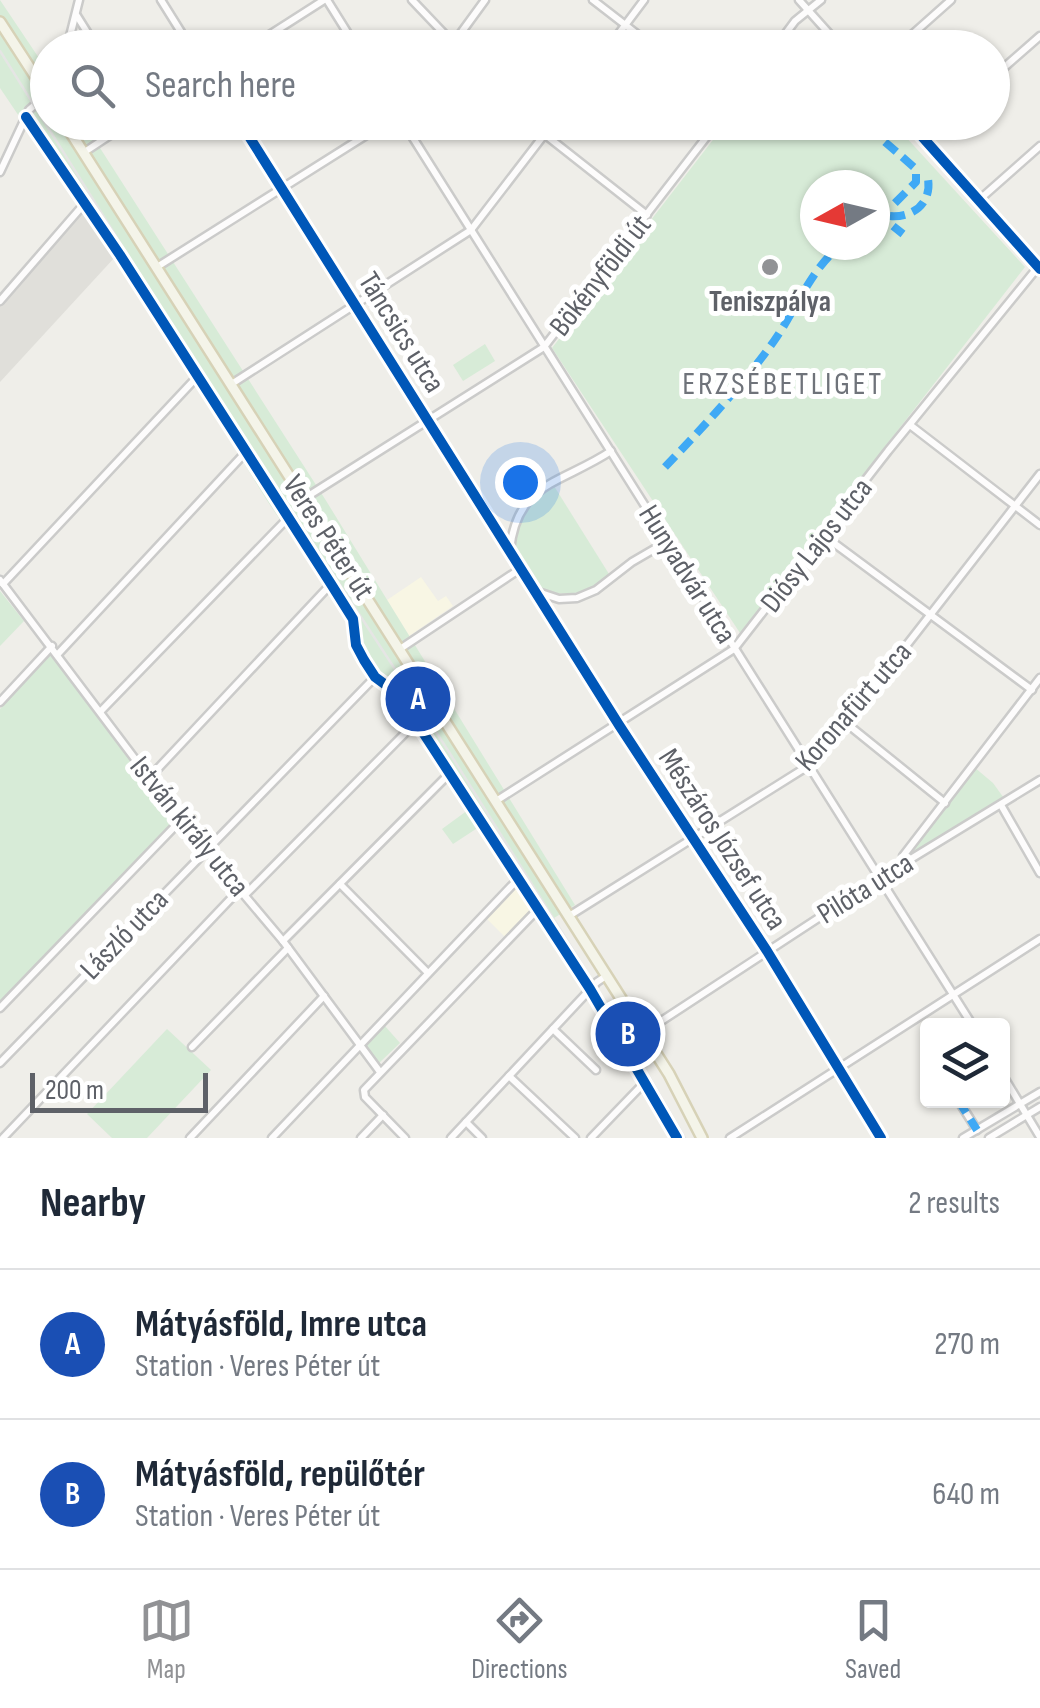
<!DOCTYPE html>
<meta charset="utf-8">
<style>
:root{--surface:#fff;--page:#f6f6f7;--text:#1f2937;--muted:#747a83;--line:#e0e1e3;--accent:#919295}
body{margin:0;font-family:"Sofia Sans Condensed",sans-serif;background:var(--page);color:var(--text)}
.controls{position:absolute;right:30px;bottom:30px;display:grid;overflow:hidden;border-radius:10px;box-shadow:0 2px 8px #0004}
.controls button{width:90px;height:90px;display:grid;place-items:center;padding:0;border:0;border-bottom:2px solid var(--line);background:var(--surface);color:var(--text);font:50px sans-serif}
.compass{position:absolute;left:800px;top:170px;width:90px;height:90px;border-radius:50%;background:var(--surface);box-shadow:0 2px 8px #0004;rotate:262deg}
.scale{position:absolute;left:30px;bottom:25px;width:178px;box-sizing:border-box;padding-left:10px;border:5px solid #5e6168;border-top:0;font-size:28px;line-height:35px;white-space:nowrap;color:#5e6168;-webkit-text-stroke:8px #fff;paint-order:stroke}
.you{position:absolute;left:520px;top:482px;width:35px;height:35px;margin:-25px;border:8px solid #fff;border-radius:50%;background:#1a73e8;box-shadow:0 0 0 15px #1a73e833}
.badge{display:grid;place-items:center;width:65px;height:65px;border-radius:50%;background:var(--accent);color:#fff;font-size:32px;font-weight:700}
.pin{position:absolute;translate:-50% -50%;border:5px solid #fff;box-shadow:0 2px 10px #0006}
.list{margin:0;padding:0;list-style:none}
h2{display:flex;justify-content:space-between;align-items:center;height:130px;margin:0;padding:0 40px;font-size:42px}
h2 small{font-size:32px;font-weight:400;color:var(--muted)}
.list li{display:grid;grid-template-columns:65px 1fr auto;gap:30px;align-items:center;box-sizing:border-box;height:150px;padding:0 40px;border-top:2px solid var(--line)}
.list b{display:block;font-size:38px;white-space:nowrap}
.list p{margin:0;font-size:32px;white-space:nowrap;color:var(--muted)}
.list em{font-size:32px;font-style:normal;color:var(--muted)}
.icon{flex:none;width:55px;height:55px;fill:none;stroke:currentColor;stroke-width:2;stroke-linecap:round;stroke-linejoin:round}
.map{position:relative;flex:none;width:1040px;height:1138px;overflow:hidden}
.search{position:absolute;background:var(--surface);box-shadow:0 2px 8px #0004;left:30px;right:30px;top:30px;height:110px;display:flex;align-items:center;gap:25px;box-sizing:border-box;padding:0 35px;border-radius:55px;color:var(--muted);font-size:38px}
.sheet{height:430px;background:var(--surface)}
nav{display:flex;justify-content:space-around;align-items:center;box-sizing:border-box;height:140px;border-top:2px solid var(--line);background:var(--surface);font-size:28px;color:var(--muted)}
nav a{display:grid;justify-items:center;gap:5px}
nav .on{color:var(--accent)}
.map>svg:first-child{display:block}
.commercial{fill:#f8f6e4}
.industrial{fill:#e0dfda}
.green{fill:#d7ebd7;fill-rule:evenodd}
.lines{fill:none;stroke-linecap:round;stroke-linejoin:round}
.minor-casing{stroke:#cbcbca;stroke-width:11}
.major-casing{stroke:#d7d2b7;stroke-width:14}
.minor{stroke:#fdfcfc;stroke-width:6}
.major{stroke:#f4f4e9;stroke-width:9}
.tram{stroke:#e5e5e4;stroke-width:2.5}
.quiet{stroke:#3fa9f5;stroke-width:8;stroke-dasharray:15 8;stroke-linecap:butt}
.cycleway-casing{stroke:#fff;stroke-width:16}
.cycleway{stroke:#0057b8;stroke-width:10}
.poi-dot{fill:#919295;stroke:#fff;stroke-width:4}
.labels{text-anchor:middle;stroke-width:10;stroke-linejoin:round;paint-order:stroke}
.street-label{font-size:30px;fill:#5e6168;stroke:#fff}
.poi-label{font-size:30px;font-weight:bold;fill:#5e6168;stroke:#fff}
.neighbourhood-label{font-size:32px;letter-spacing:2.5px;fill:#6f737a;stroke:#fff}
</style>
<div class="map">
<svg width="1040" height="1138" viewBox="0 0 1040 1138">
<rect width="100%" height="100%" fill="#efeee9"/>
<!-- commercial -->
<g class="commercial">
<polygon points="421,577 438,601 446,596 453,606 409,636 387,600"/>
<polygon points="515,887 535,909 505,937 485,917"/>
</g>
<!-- industrial -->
<polygon class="industrial" points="83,211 115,257 0,382 0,303"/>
<!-- green -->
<g class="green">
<polygon points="0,0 47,70 48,122 84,123 325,499 575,905 546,923 510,882 515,876 479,827 453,844 442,829 468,810 396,699 370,676 350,647 353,645 352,627 266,499 147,306 0,88"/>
<path d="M726,123H893L1025,267L740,633L552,348ZM815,185H875V245H815Z"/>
<polygon points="485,344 495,361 463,381 453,365"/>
<path d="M554,486L609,574C604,578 597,585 590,588C526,618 476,524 554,486Z"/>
<polygon points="0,591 24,621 0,646"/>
<polygon points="52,653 174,818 173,823 0,1002 0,709"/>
<polygon points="974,767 993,783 1006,801 915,855 911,849"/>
<polygon points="384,1025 400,1043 378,1064 365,1045"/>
<polygon points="167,1029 211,1070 147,1138 112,1138 87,1114"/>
</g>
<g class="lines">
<!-- minor casing -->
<g class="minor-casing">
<g id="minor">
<polyline points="161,0 191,48"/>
<polyline points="327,0 357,48"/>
<polyline points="412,0 453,43"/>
<polyline points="593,0 655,48"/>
<polyline points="799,0 842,48"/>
<polyline points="77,16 97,48"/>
<polyline points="67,48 79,0"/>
<polyline points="249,48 324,0"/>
<polyline points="450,48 485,0"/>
<polyline points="608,48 644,0"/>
<polyline points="775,48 795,21 821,0"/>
<polyline points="897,48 951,0"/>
<polyline points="992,78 1040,36"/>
<polyline points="26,117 120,255 331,584 353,619 356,645 364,660 375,677 398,694 590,989 677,1138"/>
<polyline points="240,122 619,725 767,951 881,1138"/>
<polyline points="403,122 973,1026"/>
<polyline points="529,122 647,215"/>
<polyline points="909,122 1039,268"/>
<polyline points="924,139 941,122"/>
<polyline points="83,153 130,122"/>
<polyline points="0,172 29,110 47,94"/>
<polyline points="979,200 1040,146"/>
<polyline points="157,267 387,122"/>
<polyline points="0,301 85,203"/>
<polyline points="230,385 471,230 554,122"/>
<polyline points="910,425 1040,525"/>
<polyline points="305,498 544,347 718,122"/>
<polyline points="823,535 1032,690"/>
<path d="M510,550C517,482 561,484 611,451"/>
<polyline points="0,580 181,820 283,941 380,1072"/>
<polyline points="3,584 197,377"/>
<polyline points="535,591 559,599 577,598 596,590 632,562 668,541"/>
<polyline points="400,649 520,569"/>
<polyline points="58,654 245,453"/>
<polyline points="0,702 52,646"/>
<polyline points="101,711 287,519"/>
<polyline points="846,723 945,803"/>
<polyline points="150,777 331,584"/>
<polyline points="496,801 734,649 888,451 1038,267"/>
<polyline points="1001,805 1040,873"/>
<polyline points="903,864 903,856 1040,678"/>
<polyline points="340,884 428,973"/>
<polyline points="245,895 416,722"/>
<polyline points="569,916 808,766 846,723 1040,474"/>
<polyline points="283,941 450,773"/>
<polyline points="0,1008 181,820"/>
<polyline points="553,1029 596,1070"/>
<polyline points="643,1033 878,879 1040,780"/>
<polyline points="192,1047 288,948"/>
<polyline points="0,1063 375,677"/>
<polyline points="1002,1074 1040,1137"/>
<polyline points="509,1076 575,1138"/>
<polyline points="958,1100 977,1130"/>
<polyline points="466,1122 482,1138"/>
<polyline points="3,1138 240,889"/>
<polyline points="190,1138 324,996"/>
<polyline points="272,1138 519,878"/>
<polyline points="361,1138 383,1115"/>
<polyline points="405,1138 365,1097 364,1090 539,908"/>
<polyline points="451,1138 597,982 606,976"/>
<polyline points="591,1138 646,1081"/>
<polyline points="730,1138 1040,939"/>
<polyline points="963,1138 1040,1092"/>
<polyline points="989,1138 1040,1107"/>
</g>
</g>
<!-- major casing -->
<g class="major-casing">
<g id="major">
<polyline points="0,22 48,96"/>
<polyline points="64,122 669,1074 702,1138"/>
</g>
</g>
<!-- minor -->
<use href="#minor" class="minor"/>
<!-- major -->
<use href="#major" class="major"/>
<!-- tram -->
<polyline class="tram" points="0,51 198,367 449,752 607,1004 685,1138"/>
<!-- quiet -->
<g class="quiet">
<polyline points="885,142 916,169 916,182 894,204"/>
<polyline points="875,212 903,234"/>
<path d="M890,216C916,218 934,200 927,174"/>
<path d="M665,467C703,427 742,386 774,341C796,310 810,270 841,245"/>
<polyline points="958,1100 977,1130"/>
</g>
<!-- cycleway casing -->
<g class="cycleway-casing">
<g id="cycleway">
<polyline points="26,117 120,255 331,584 353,619 356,645 364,660 375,677 398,694 590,989 677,1138"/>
<polyline points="240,122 619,725 767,951 881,1138"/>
<polyline points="909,122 1040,269"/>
</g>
</g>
<!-- cycleway -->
<use href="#cycleway" class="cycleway"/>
</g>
<!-- markers -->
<circle class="poi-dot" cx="770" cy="267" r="10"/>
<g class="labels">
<!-- street labels -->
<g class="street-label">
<text transform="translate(600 275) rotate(-52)" y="10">Bökényföldi út</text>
<text transform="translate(402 332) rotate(58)" y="10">Táncsics utca</text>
<text transform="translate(329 537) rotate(57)" y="10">Veres Péter út</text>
<text transform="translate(816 545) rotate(-52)" y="10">Diósy Lajos utca</text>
<text transform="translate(688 574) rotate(58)" y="10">Hunyadvár utca</text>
<text transform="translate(853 706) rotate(-49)" y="10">Koronafürt utca</text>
<text transform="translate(190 826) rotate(51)" y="10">István király utca</text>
<text transform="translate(723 839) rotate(57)" y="10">Mészáros József utca</text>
<text transform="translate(865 888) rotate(-32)" y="10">Pilóta utca</text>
<text transform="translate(124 934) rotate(-46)" y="10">László utca</text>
</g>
<!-- poi labels -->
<g class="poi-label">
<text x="770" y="311">Teniszpálya</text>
</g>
<!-- neighbourhood labels -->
<g class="neighbourhood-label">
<text x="783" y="394">ERZSÉBETLIGET</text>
</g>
</g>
</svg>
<div class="controls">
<button><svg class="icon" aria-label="layers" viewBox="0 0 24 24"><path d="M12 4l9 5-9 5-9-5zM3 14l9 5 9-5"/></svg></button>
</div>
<svg class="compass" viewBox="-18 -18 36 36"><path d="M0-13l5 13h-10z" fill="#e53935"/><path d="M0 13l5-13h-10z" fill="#747a83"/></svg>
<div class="scale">200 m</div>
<div class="you"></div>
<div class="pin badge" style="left:418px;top:699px;background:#1a4fb4">A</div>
<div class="pin badge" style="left:628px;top:1034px;background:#1a4fb4">B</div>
<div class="search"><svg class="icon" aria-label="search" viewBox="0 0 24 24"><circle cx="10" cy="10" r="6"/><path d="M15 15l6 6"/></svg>Search here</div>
</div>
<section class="sheet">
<h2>Nearby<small>2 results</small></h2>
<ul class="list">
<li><span class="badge" style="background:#1a4fb4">A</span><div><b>Mátyásföld, Imre utca</b><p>Station · Veres Péter út</p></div><em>270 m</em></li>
<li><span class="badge" style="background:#1a4fb4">B</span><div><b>Mátyásföld, repülőtér</b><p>Station · Veres Péter út</p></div><em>640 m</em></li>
</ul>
</section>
<nav>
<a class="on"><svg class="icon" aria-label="map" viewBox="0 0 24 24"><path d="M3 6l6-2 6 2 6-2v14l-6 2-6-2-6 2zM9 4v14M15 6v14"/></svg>Map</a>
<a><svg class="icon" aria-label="directions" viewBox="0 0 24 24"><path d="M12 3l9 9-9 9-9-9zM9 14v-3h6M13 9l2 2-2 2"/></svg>Directions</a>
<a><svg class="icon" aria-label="saved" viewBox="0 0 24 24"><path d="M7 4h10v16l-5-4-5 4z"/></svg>Saved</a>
</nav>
